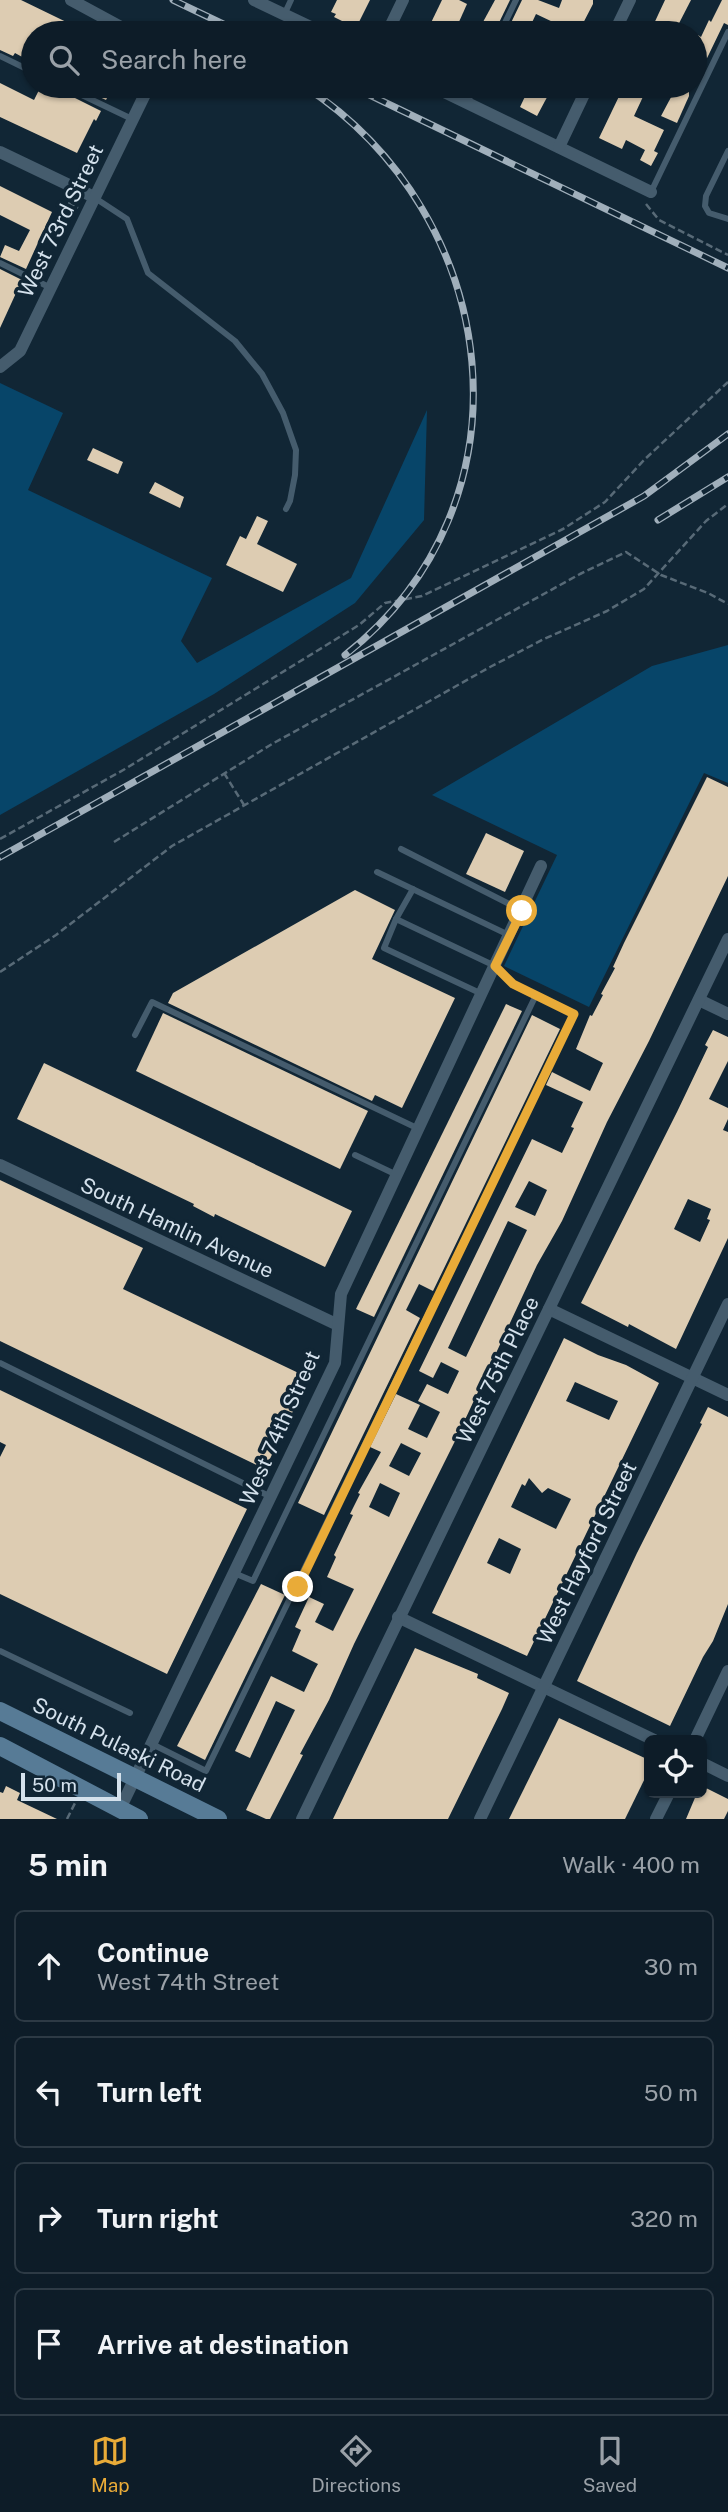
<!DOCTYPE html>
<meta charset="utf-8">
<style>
:root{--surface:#0d1c28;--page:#1b2934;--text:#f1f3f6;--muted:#9aa1a8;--line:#2d3a45;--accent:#e9ab38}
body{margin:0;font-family:"Public Sans",sans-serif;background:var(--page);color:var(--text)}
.controls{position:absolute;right:21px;bottom:21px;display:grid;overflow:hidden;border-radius:10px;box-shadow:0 2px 5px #0004}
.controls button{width:63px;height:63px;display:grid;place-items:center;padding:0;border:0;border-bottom:2px solid var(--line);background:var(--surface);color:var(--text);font:35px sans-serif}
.scale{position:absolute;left:21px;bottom:18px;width:100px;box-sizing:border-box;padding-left:7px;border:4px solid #d4e1ec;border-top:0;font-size:19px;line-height:24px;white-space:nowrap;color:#d4e1ec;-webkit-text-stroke:5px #112635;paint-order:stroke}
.stop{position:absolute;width:21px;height:21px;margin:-16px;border:5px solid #e9ab38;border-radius:50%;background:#fff}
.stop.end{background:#e9ab38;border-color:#fff;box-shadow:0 2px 7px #0008}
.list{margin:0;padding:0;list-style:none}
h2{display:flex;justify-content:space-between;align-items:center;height:91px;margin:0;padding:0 28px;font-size:30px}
h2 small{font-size:23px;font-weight:400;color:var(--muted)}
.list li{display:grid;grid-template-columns:46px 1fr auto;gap:21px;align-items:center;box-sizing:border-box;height:112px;margin:0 14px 14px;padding:0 14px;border:2px solid var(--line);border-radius:10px}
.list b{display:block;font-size:26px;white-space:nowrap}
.list p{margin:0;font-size:23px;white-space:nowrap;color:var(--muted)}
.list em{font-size:23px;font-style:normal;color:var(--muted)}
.icon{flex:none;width:38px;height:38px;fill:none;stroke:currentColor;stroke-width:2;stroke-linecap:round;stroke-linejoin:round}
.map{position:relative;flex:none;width:728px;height:1819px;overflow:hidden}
.search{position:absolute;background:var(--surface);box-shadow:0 2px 5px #0004;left:21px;right:21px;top:21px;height:77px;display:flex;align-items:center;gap:18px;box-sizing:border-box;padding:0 24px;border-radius:38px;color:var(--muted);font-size:26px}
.sheet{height:595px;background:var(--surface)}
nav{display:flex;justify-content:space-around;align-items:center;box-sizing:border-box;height:98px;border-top:2px solid var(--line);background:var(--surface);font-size:19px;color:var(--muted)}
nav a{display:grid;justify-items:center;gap:4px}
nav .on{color:var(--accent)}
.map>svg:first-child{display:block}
.green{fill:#074569}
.building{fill:#ddccb2;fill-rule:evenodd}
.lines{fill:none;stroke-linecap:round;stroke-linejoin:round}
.path{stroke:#586a77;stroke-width:2.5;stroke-dasharray:7 3.5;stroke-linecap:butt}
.service{stroke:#455c6d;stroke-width:6}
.minor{stroke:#455c6d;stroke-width:12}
.secondary{stroke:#577b96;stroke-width:18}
.rail-casing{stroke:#a0afbb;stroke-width:7}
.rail{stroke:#112635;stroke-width:4.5;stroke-dasharray:13;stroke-linecap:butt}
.route{stroke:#e9ab38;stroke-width:9}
.labels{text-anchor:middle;stroke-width:7;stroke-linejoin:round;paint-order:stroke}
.street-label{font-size:21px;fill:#d4e1ec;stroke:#112635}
</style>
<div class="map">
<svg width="728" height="1819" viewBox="0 0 728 1819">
<rect width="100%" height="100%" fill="#112635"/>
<!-- green -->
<g class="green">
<polygon points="0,383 63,413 28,490 212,578 181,641 197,663 351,578 427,410 424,520 355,603 214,694 0,815"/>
<polygon points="728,645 728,783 704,773 589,1007 504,966 557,855 432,795 652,666"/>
</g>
<!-- building -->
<g class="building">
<polygon points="0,0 21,0 89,33 33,33 33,63 15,53 13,56 0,50"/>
<polygon points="337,0 370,0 356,28 334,17 336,14 331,12"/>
<polygon points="442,0 459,0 467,4 454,33 426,33"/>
<polygon points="495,0 510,0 494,33 477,33"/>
<polygon points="522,0 538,0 559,8 562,0 593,0 593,4 578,33 551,33 555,23 536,14 528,31 524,29 522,33 506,33"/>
<polygon points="665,0 691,0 674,33 657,33 651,30"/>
<polygon points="722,0 728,0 728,25 724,23 695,83 695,41 698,35 701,37 709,20 711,22"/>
<polygon points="0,83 34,100 41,86 57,86 61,91 101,111 96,121 94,119 77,153 0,117"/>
<polygon points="76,86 113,86 106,100"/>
<polygon points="530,86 553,86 537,116 520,107"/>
<polygon points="624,86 648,86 634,116 664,130 654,151 658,153 651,166 640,160 645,150 626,140 622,149 599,138"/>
<polygon points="677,86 689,92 689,96 677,123 661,116"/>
<polygon points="0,186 52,212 26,269 0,257 5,245 19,251 30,230 0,215"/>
<polygon points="0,269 22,280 0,328"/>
<polygon points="93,448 123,462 118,474 87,460"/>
<polygon points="155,482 184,497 180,508 149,493"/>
<polygon points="257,516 268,521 257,544 297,564 283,592 226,565 240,536 246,539"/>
<path d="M707,777L728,787V876L649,1041L607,1122L562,1221L537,1265L457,1437L354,1644L329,1700L300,1754L303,1755L270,1819H266L246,1810L295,1710L276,1701L250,1758L235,1751L271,1676L304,1692L315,1669L318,1664L292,1651L301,1630L295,1627L309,1597L324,1604L315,1622L333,1631L354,1589L327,1577L336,1557L334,1555L353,1515L350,1514L360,1494L358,1493L381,1452L370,1447L396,1394L420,1405L408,1429L427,1438L440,1412L418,1401L427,1384L448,1394L459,1371L441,1362L433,1378L419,1371L532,1139L562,1153L574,1128L571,1127L583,1102L546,1085L552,1072L590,1091L603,1063L576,1049L590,1015L592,1016L603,995L601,994L615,968L613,967L624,943ZM529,1181L547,1190L535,1216L515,1207ZM508,1221L527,1230L466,1357L448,1348ZM401,1443L421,1453L409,1476L389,1466ZM380,1483L400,1493L389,1517L369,1507Z"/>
<polygon points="486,833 524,851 505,892 466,874"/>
<polygon points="355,890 395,910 372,959 455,998 402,1108 375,1095 372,1101 168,1003 173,993"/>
<polygon points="506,1004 522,1011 374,1317 356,1309"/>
<polygon points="163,1013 368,1111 340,1169 136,1071"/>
<polygon points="532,1015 560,1029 433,1291 419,1284 406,1310 420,1318 324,1515 298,1503"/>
<path d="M713,1030L728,1037V1061L709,1099L728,1108V1119L723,1130L728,1132V1238L676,1349L629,1324L628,1327L581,1303L677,1112L708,1047L705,1045ZM688,1199L711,1209L707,1219L710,1220L700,1242L674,1229Z"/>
<polygon points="44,1063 352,1211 325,1267 215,1214 214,1217 193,1206 194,1204 17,1119"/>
<polygon points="0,1180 143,1248 123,1289 309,1378 265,1469 0,1341"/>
<path d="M564,1338L598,1355L626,1365L659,1383L527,1656L432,1613ZM575,1382L618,1401L609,1420L566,1401ZM529,1478L542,1493L548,1488L571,1499L556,1529L511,1507L522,1484L525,1486ZM499,1538L521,1549L510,1574L487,1563Z"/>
<polygon points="0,1390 247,1509 167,1674 0,1594 0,1457 6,1445 0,1442"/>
<polygon points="708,1407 728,1417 728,1604 713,1641 703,1657 670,1726 577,1681 637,1553 702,1424 700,1423"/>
<polygon points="261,1584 285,1595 205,1760 177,1746"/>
<polygon points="415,1648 478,1674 477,1678 509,1693 502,1709 448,1819 333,1819"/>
<polygon points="559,1718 649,1760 649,1770 625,1819 509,1819"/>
<polygon points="6,1786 20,1793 17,1800 57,1819 0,1819 0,1792 3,1793"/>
<polygon points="702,1786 728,1799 728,1811 724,1819 686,1819 697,1793 702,1793"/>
</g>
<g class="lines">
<!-- path -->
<g class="path">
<polyline points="68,203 78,208"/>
<polyline points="646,204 659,220 728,255"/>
<polyline points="224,773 244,805"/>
<polyline points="0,839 125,769 359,625 385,603 422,596 563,529 605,502 645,459 728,382"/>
<polyline points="114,842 272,744 580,574 626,552 661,575 708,593 728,604"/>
<polyline points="0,972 56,935 172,846 490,667 544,639 607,611 644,589 706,521 728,504"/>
<polyline points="67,1819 75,1803"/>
</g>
<!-- service -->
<g class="service">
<polyline points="284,15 291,0"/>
<polyline points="500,33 516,0"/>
<polyline points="0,56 33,72"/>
<polyline points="63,86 132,119"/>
<polyline points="467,103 475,86"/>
<polyline points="728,151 706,196 705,206 709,213 728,219"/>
<polyline points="651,192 728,32"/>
<polyline points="95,198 127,219 148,273 235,341 262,374 283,413 296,450 295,475 290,501 286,509"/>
<polyline points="0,263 51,288"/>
<polyline points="401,849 521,910"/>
<polyline points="377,872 509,935"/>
<polyline points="396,919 384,948 482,994"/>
<polyline points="135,1035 152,1002 419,1129"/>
<polyline points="355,1155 397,1175"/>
<polyline points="0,1363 271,1497"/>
<polyline points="234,1573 253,1581 536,995"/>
<polyline points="0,1651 130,1713"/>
<polyline points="152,1744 206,1771 574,1014 513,984 495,966 396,919 413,889"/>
</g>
<!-- minor -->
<g class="minor">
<polyline points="71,0 132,33"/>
<polyline points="254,0 323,33"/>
<polyline points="387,33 403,0"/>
<polyline points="614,33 630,0"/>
<polyline points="432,86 651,192"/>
<polyline points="559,147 588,86"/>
<polyline points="0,152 94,197"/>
<polyline points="0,367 20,351 149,86"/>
<polyline points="699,1000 728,1014"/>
<polyline points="0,1165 338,1325"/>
<polyline points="549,1309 728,1395"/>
<polyline points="398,1617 654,1740"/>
<polyline points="695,1740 728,1671"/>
<polyline points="702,1763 728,1776"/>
<polyline points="120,1809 335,1363 341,1294 541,866"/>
<polyline points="302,1819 728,939"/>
<polyline points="480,1819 728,1304"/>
<polyline points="656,1819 669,1793"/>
</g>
<!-- secondary -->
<g class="secondary">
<polyline points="0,1711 218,1819"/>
<polyline points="0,1746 139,1819"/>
</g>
<!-- rail casing -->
<g class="rail-casing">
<g id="rail">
<polyline points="173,0 242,33"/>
<path d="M304,86C503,215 539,503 345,655"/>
<polyline points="351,86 728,268"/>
<polyline points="658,520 728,477"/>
<polyline points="0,857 644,496 728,434"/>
</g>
</g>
<!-- rail -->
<use href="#rail" class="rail"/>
</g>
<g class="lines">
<!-- route -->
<polyline class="route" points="298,1587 574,1014 513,984 495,966 522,911"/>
</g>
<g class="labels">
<!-- street labels -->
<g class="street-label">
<text transform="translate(61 221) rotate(-64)" y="7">West 73rd Street</text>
<text transform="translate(177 1228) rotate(25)" y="7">South Hamlin Avenue</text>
<text transform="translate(498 1370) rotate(-64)" y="7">West 75th Place</text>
<text transform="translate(280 1428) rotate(-66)" y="7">West 74th Street</text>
<text transform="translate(587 1553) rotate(-64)" y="7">West Hayford Street</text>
<text transform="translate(119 1745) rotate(26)" y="7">South Pulaski Road</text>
</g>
</g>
</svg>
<div class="controls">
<button><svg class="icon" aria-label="locate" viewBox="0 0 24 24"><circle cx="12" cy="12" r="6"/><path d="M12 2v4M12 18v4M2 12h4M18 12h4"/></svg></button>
</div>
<div class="scale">50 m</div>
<div class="stop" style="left:522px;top:911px"></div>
<div class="stop end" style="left:298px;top:1587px"></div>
<div class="search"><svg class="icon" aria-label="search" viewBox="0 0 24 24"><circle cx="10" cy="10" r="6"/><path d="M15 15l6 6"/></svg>Search here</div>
</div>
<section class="sheet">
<h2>5 min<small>Walk · 400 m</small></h2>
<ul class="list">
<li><svg class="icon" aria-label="ahead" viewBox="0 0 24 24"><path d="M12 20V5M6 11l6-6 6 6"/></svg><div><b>Continue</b><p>West 74th Street</p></div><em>30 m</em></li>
<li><svg class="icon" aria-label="left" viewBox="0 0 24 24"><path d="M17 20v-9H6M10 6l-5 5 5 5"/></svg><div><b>Turn left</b></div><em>50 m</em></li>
<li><svg class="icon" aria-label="right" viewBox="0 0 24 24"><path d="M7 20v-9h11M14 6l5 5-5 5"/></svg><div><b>Turn right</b></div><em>320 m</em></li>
<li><svg class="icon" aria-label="arrive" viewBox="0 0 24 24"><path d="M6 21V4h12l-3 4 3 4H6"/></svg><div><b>Arrive at destination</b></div></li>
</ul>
</section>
<nav>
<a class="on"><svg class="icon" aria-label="map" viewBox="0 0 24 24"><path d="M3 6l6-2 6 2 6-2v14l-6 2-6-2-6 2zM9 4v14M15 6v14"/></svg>Map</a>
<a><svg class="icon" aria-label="directions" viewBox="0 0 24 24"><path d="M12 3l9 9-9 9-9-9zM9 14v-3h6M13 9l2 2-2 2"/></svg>Directions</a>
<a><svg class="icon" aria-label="saved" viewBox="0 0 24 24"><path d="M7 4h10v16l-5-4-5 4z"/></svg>Saved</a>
</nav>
